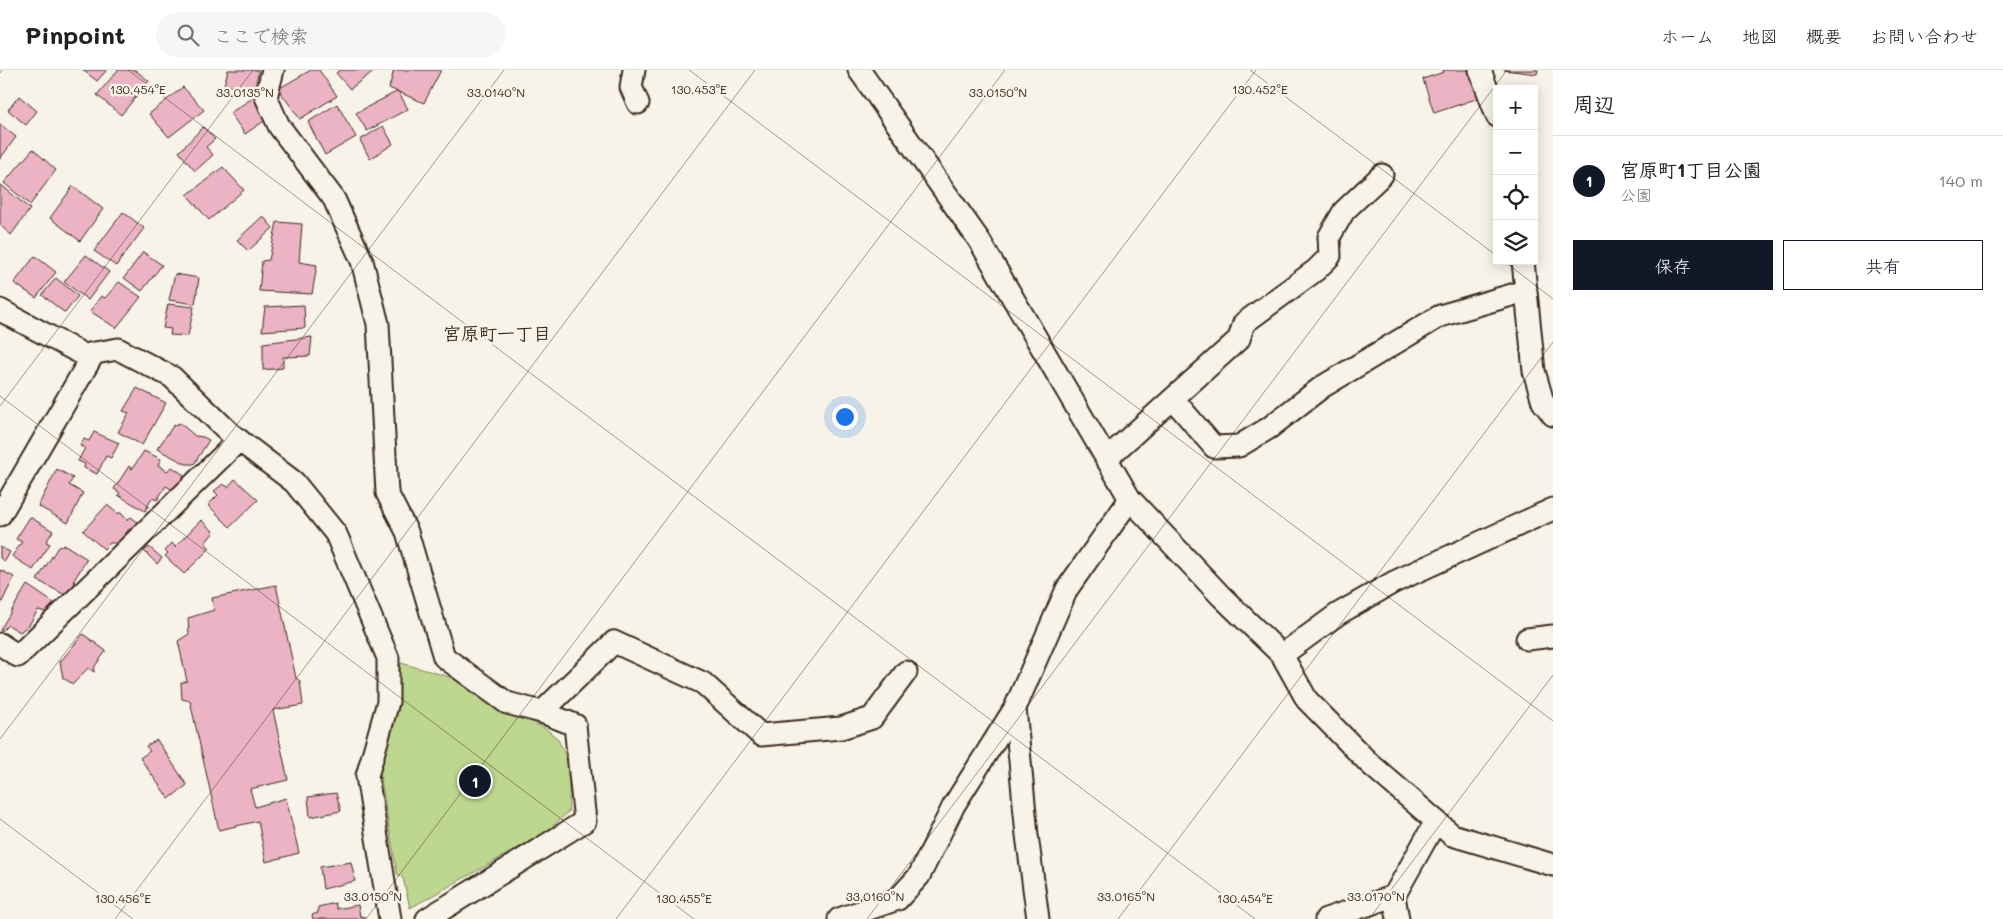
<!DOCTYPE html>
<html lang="ja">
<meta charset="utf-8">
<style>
:root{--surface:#fff;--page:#f6f6f6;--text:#202124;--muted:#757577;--line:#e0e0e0;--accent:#111827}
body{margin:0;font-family:Mali,"Klee One",sans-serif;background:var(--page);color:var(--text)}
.controls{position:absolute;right:15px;top:15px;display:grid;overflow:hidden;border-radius:0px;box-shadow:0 2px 12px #0003}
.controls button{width:45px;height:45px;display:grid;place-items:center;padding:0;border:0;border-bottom:1px solid var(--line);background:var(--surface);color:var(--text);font:25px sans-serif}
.you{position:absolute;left:844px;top:346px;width:18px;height:18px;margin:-12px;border:4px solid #fff;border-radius:50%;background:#1a73e8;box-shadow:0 0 0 8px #1a73e833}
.badge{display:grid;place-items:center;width:32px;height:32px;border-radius:50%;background:var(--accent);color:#fff;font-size:16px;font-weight:700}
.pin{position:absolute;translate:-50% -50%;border:2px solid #fff;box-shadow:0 1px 5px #0006}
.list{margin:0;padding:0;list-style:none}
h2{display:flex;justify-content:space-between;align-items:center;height:65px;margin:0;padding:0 20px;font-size:21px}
h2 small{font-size:16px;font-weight:400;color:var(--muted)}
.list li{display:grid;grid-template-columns:32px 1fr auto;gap:15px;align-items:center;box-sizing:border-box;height:90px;padding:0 20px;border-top:1px solid var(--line)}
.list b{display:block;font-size:19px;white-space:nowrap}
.list p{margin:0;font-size:16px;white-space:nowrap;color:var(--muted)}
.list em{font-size:16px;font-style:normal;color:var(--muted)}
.actions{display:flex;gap:10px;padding:15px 20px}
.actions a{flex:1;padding:11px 0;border:1px solid var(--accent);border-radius:0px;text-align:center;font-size:18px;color:var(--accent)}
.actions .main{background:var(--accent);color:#fff}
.icon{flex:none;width:28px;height:28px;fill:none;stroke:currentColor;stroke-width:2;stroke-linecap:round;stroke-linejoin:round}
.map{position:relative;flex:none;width:1553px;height:849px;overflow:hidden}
header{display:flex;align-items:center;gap:30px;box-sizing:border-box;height:70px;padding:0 25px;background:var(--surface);border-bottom:1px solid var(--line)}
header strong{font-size:24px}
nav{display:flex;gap:28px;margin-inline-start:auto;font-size:18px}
.search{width:350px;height:45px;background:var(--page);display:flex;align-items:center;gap:12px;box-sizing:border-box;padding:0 18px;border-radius:28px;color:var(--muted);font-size:19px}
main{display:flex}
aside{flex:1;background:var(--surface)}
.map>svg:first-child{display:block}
.green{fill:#bed78e;stroke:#7c8056}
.building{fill:#ecb3c5;stroke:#3b2a1e}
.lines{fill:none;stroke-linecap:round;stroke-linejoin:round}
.street-casing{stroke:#3b2a1e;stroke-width:25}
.street{stroke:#f7f3e8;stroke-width:21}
.ticks{fill:none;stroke:#3b2a1e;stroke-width:1;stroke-opacity:0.45}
.labels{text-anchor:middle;stroke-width:5;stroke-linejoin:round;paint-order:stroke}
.neighbourhood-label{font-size:18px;font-weight:bold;fill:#3b2a1e;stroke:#f7f3e8}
.ticks-label{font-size:12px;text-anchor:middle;fill:#3b2a1e;stroke:#f7f3e8;stroke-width:5;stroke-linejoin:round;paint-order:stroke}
</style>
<header>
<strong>Pinpoint</strong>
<div class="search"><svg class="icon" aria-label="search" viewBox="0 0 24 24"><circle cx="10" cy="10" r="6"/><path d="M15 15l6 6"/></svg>ここで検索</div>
<nav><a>ホーム</a><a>地図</a><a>概要</a><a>お問い合わせ</a></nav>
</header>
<main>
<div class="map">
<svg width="1553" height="849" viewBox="0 0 1553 849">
<rect width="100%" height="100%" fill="#f7f3e8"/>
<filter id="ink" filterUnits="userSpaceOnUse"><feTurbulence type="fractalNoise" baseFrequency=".02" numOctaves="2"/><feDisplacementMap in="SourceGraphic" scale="10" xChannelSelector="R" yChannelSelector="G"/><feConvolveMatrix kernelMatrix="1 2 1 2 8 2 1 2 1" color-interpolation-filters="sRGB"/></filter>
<g filter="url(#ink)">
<!-- green -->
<polygon class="green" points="401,593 467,612 496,634 546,659 557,668 566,685 569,702 569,741 545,763 410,838 403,808 397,804 379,698 391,659"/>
<!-- building -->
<g class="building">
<polygon points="83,0 107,0 97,11"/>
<polygon points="118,0 135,0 149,11 121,45 97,25"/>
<polygon points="228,0 259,0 254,21 224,15"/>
<polygon points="311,0 319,0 337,26 300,49 278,19"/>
<polygon points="340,0 375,0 350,19 336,3"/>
<polygon points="394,0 441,0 424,33 389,18"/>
<polygon points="1443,0 1470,0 1479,28 1434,43 1423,9 1444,2"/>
<polygon points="1504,0 1538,0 1537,4"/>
<polygon points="183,17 204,40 169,67 149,44"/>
<polygon points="398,21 408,39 367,61 356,43"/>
<polygon points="19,26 37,41 26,55 8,40"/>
<polygon points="254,27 270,47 245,64 230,43"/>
<polygon points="337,34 356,67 325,85 308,52"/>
<polygon points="0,54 16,67 0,89"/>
<polygon points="383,56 393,74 370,89 360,70"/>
<polygon points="203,57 215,69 206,77 213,85 195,101 179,82"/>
<polygon points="33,79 56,100 30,135 4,113"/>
<polygon points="223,97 244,120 209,150 187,125"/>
<polygon points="0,114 30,139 11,165 0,155"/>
<polygon points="73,116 103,139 80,171 50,148"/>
<polygon points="123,142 144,158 116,196 94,181"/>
<polygon points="263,146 273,158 248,181 237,170"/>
<polygon points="277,152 302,154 299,192 317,195 312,224 259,221 262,191 269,190"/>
<polygon points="143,182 162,195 142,221 124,208"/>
<polygon points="86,185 109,202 88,230 64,212"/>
<polygon points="35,186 56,202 36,228 14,213"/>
<polygon points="175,204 199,208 195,234 169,230"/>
<polygon points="56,208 78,226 65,243 42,225"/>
<polygon points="119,212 141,227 116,258 90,241 101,226 105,228"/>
<polygon points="168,234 194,237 188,266 170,265 171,259 163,258"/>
<polygon points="304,235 305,258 262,261 265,237"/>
<polygon points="312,267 310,286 283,287 283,298 263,300 263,273"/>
<polygon points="137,318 166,333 142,375 118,362 129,343 123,341"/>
<polygon points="180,353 195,366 203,367 209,370 194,394 186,394 157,379 173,356"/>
<polygon points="94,362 119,373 111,388 106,386 97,404 84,398 85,394 78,391 85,378 80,376 84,369 89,371"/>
<polygon points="144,381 161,389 158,395 167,401 172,397 184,405 175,421 166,416 157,430 152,428 145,441 118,425 120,423 114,419 129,396 132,399"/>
<polygon points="57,399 73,408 69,415 83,423 68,453 38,436"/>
<polygon points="235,409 258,430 230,457 208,435 218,425 214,421 223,414 228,417"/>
<polygon points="107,435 117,443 121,443 127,450 131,447 139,453 133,461 129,459 122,468 124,470 121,473 110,473 104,479 83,461"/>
<polygon points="30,447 53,461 46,472 50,474 33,500 12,486 22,472 16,469"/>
<polygon points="201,450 214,462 205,473 210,478 184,504 165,486 168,483 165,481 172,473 175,477"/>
<polygon points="65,475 87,489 74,510 75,514 65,525 37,510 58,477"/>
<polygon points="0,477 10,482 5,491 0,488"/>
<polygon points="149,477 162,488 157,494 144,481"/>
<polygon points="0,500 14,507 1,534 0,534"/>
<polygon points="27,515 54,533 46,542 38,540 29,555 20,562 8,555 2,561 0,560"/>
<polygon points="276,515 296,608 300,611 303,635 273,640 288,710 250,719 255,737 286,728 299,783 266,792 258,751 219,760 190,631 182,629 181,613 187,611 178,571 189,564 188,548 214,540 212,528"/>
<polygon points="83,564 106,581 95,596 94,602 88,598 73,614 63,608 60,592"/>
<polygon points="157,670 187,715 169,729 140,688 150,681 146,676"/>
<polygon points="336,723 341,741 310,747 308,727"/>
<polygon points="351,792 355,811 323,819 320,797"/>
<polygon points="335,833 337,839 358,835 360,846 365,847 365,849 313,849 312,845 318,843 318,837"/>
</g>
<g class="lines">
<!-- street casing -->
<g class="street-casing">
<g id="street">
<polyline points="273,0 266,27 279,56 334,129 362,191 378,254 387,423 407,462 444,587 507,633 542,642 575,655 585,751 427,849"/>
<polyline points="634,0 631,17 638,33"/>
<polyline points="859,0 979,170 1130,429 1221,526 1282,585 1307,630 1369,693 1436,751 1452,765 1553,795"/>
<polyline points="1480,0 1497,46"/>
<polyline points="1523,191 1534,301 1543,332 1553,345"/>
<polyline points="0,240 84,285 118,279 172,307 231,364 294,412 336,464 388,588 388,632 367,706 390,849"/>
<polyline points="1173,329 1214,377 1239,376 1269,358 1322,317 1440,246 1525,221"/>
<polyline points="1106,389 1239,269 1244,253 1316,200 1330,186 1329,167 1344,141 1382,105"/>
<polyline points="0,445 94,283"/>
<polyline points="1527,569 1553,566"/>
<polyline points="0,574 18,586 239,370"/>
<polyline points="1282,585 1338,544 1394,512 1553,439"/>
<polyline points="1015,638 1027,765 1038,849"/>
<polyline points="542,642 614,572 703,613 761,665 841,658 872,648 906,602"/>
<polyline points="839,849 898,829 919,806 954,735 1015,638 1067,519 1130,429"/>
<polyline points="1326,849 1394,826"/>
<polyline points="1398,849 1394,826 1436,751"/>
</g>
</g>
<!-- street -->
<use href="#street" class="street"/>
</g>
</g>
<!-- ticks -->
<path class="ticks" d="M128,0L1255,849M689,0L1553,651M1250,0L1497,186M0,3L2,0M1504,191L1553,229M0,326L694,849M0,336L253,0M0,669L504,0M0,749L133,849M115,849L755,0M366,849L1005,0M616,849L1256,0M867,849L1507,0M1118,849L1553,272M1369,849L1553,605"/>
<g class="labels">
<!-- neighbourhood labels -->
<g class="neighbourhood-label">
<text x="497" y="270">宮原町一丁目</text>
</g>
</g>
<g class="ticks-label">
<text x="138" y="24">130.454°E</text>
<text x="699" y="24">130.453°E</text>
<text x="1260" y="24">130.452°E</text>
<text x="245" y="27">33.0135°N</text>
<text x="496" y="27">33.0140°N</text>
<text x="998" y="27">33.0150°N</text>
<text x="373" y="831">33.0150°N</text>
<text x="875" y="831">33.0160°N</text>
<text x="1126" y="831">33.0165°N</text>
<text x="1376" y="831">33.0170°N</text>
<text x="123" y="833">130.456°E</text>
<text x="684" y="833">130.455°E</text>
<text x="1245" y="833">130.454°E</text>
</g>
</svg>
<div class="controls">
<button>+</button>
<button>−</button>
<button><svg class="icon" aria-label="locate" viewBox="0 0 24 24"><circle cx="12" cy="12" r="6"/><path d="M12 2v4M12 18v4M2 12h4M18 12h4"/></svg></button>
<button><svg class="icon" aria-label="layers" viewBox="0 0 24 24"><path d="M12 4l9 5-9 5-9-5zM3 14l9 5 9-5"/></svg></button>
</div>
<div class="you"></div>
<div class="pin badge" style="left:475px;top:711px">1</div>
</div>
<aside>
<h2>周辺<small></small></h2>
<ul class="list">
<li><span class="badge">1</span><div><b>宮原町1丁目公園</b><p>公園</p></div><em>140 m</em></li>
</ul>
<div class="actions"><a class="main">保存</a><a>共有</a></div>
</aside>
</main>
